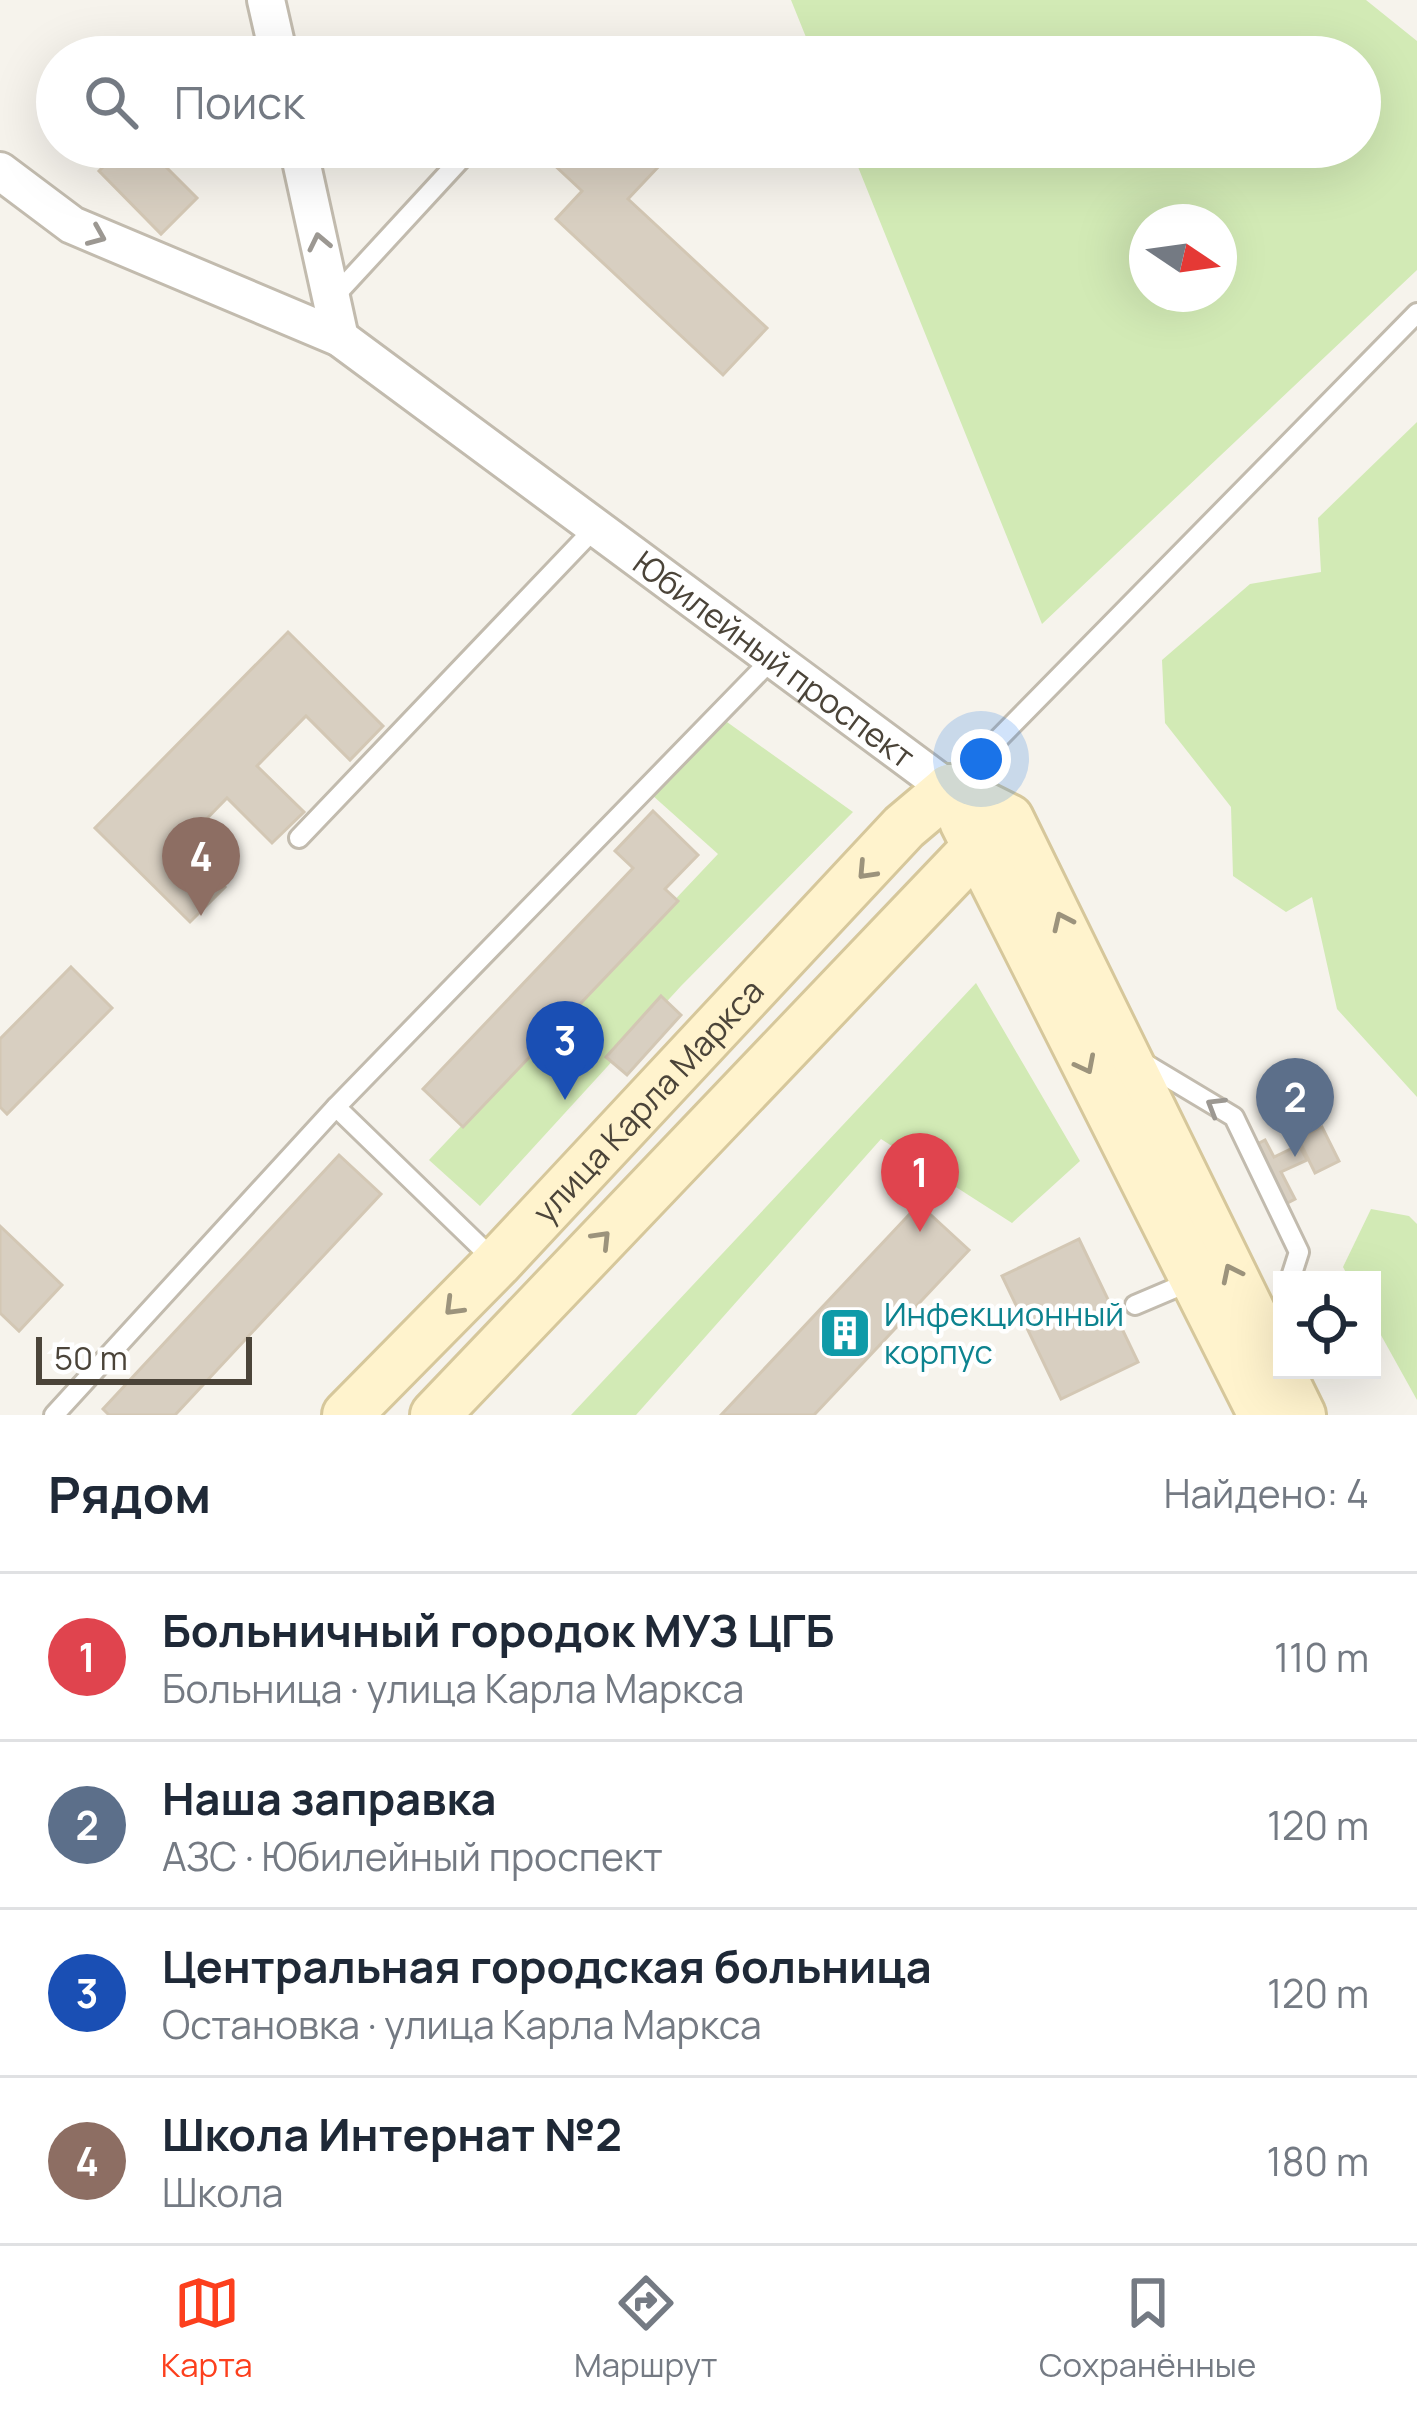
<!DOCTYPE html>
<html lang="ru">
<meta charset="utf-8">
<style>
:root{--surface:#fff;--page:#f2f2f3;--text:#1f2937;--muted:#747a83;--line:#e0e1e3;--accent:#fc3f1d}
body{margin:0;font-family:Manrope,sans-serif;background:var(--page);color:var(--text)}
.controls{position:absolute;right:36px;bottom:36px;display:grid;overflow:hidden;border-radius:0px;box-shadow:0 12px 48px #0002}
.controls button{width:108px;height:108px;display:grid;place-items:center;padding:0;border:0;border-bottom:3px solid var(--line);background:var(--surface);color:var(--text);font:60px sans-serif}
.compass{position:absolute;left:1129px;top:204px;width:108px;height:108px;border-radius:50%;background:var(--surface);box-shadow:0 12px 48px #0002;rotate:103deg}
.scale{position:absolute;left:36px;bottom:30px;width:216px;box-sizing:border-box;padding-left:12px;border:6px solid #4b4439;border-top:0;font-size:33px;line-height:42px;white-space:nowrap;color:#4b4439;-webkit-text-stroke:9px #fff;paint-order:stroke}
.you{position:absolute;left:981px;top:759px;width:42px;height:42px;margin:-30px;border:9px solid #fff;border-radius:50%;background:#1a73e8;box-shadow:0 0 0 18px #1a73e833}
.badge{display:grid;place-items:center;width:78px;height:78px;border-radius:50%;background:var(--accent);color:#fff;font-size:39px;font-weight:700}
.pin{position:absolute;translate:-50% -99px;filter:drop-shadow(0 3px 6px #0008)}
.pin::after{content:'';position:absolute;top:63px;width:42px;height:36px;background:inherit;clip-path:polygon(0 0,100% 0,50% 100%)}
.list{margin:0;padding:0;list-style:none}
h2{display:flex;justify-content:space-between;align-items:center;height:156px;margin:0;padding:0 48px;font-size:51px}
h2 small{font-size:39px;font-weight:400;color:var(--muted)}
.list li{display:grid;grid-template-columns:78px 1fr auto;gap:36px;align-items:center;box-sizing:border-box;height:168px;padding:0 48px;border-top:3px solid var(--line)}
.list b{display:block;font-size:45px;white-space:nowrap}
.list p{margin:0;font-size:39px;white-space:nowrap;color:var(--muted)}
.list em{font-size:39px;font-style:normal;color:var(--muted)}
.icon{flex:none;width:66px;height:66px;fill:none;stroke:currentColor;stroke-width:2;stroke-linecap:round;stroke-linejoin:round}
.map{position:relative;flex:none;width:1417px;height:1415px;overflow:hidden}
.search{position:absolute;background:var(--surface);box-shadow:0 12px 48px #0002;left:36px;right:36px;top:36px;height:132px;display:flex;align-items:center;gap:30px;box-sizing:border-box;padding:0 42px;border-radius:66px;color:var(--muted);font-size:45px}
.sheet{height:828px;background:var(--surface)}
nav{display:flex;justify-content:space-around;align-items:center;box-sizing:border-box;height:168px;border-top:3px solid var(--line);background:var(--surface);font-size:33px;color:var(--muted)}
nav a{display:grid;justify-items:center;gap:6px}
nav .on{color:var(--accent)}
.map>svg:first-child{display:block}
.green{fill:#d2eab5;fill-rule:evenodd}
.building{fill:#d8cfc1;stroke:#d3c7b4;stroke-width:3}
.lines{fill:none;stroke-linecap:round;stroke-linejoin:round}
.service-casing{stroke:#c2bbae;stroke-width:24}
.minor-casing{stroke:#c2bbae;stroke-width:42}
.secondary-casing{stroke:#d6c79b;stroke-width:54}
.service{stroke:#fff;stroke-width:18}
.minor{stroke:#fff;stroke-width:36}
.secondary{stroke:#fff3cd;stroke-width:48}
.oneway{stroke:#9c9892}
.oneway2{stroke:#9c937c}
.labels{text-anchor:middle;stroke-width:9;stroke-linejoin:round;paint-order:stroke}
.street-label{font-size:33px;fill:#4b4439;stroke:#fff}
.culture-label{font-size:33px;fill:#0d838f;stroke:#fff;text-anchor:start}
</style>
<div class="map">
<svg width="1417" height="1415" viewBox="0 0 1417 1415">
<rect width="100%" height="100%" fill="#f6f3ec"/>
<!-- green -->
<g class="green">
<path d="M791,0H1366L1417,41V270L1042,624L850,147H1360V57H814ZM1219,222V294H1147V222Z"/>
<polygon points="1417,422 1417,1097 1337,1009 1312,897 1286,912 1233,876 1231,807 1165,723 1162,660 1250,584 1321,572 1318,518"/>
<polygon points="720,717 853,812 681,986 480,1206 429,1160 718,854 652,795"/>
<polygon points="976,983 1080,1161 1012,1223 881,1139 636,1415 571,1415"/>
<polygon points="1371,1209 1409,1216 1417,1224 1417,1400 1372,1319 1372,1280 1350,1280 1343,1267"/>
</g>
<!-- building -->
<g class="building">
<polygon points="123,147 146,147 197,198 161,234 99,171"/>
<polygon points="535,147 677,147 628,199 767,328 723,375 556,219 582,191"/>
<polygon points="288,632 383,726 350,760 306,716 257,766 304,812 272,843 227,798 182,844 225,887 190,922 95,828"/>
<polygon points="653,811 698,855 665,889 678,901 463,1127 423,1089 633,868 615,851"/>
<polygon points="71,967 112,1008 7,1114 0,1107 0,1039"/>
<polygon points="661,996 681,1015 627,1075 606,1057"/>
<polygon points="1322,1127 1339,1161 1315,1173 1298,1138"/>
<polygon points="1265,1140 1274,1157 1299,1145 1307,1160 1281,1172 1295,1199 1274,1210 1244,1151"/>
<polygon points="339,1155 381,1194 175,1415 109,1415 103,1409"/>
<polygon points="919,1204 969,1250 814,1415 721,1415"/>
<polygon points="0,1226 62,1285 19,1331 0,1313"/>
<polygon points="1079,1239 1138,1362 1061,1399 1002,1276"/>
</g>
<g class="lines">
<!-- service casing -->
<g class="service-casing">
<g id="service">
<polyline points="331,300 472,147"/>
<polyline points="952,786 1417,313"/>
<polyline points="299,838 594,529"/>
<polyline points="1139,1060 1234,1117 1299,1252 1290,1280"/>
<polyline points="336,1107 771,660"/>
<polyline points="1135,1305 1194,1280"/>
<polyline points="54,1415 336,1107 497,1263"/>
</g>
</g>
<!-- minor casing -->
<g class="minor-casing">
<g id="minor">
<polyline points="266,0 279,57"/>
<polyline points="298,147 340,338"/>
<path id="s1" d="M0,171L72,225L340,338L949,789"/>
</g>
</g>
<!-- secondary casing -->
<g class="secondary-casing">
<g id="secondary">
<polyline points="949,789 1009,819 1301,1415"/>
<polyline points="964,821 1263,1415"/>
<path id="s2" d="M347,1415L497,1263L904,827L949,789"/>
<polyline points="435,1415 977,847"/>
</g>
</g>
<!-- service -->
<use href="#service" class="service"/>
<!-- minor -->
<use href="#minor" class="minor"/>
<!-- secondary -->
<use href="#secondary" class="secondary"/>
</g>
<!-- one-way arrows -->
<defs><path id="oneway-chevron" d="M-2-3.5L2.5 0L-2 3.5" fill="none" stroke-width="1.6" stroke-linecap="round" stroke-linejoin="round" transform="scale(3)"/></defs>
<g class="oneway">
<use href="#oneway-chevron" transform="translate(97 236) rotate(23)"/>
<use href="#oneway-chevron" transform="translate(319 242) rotate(-102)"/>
<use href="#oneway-chevron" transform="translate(1215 1106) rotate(-149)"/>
</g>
<g class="oneway2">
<use href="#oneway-chevron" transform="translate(866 871) rotate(133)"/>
<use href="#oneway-chevron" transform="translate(1062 921) rotate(-115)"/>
<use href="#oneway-chevron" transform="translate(1086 1065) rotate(63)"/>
<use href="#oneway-chevron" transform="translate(602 1239) rotate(-46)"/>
<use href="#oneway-chevron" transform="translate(1231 1273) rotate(-116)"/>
<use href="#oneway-chevron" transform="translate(453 1307) rotate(135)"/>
</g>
<!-- icons -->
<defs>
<g id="building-square" transform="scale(2.7)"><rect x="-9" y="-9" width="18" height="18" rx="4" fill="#0f9aa8" stroke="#fff"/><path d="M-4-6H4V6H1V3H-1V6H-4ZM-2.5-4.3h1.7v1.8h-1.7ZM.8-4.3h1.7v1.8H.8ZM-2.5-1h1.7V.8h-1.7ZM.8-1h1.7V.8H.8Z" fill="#fff"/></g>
</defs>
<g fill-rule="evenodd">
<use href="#building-square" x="845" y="1333"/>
</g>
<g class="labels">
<!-- street labels -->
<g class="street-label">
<text dy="12" stroke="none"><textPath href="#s1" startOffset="921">Юбилейный проспект</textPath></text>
<text dy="12" stroke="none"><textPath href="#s2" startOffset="435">улица Карла Маркса</textPath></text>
</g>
<!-- culture labels -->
<g class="culture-label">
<text x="884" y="1326">Инфекционный<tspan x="884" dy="38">корпус</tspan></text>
</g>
</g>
</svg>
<div class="controls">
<button><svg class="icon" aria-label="locate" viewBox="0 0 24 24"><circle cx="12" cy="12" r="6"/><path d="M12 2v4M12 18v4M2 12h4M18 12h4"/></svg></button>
</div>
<svg class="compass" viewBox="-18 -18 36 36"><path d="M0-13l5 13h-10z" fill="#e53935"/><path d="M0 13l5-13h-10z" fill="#747a83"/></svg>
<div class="scale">50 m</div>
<div class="you"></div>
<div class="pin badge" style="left:920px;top:1232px;background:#e0444e">1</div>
<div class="pin badge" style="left:1295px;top:1157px;background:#5c6f8a">2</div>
<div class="pin badge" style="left:565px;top:1100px;background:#1a4fb4">3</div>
<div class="pin badge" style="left:201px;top:916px;background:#8d6e63">4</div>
<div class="search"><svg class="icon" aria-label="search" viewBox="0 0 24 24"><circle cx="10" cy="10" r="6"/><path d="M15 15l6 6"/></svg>Поиск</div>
</div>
<section class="sheet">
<h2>Рядом<small>Найдено: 4</small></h2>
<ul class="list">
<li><span class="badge" style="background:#e0444e">1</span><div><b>Больничный городок МУЗ ЦГБ</b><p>Больница · улица Карла Маркса</p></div><em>110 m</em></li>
<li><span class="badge" style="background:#5c6f8a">2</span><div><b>Наша заправка</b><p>АЗС · Юбилейный проспект</p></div><em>120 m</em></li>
<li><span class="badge" style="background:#1a4fb4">3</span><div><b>Центральная городская больница</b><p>Остановка · улица Карла Маркса</p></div><em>120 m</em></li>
<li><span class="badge" style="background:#8d6e63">4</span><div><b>Школа Интернат №2</b><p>Школа</p></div><em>180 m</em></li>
</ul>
</section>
<nav>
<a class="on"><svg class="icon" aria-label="map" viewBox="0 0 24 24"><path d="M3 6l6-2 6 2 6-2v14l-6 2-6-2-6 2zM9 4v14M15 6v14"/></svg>Карта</a>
<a><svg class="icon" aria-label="directions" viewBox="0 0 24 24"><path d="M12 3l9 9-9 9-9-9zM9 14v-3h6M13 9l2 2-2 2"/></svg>Маршрут</a>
<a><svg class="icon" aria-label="saved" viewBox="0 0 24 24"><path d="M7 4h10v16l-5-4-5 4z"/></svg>Сохранённые</a>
</nav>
